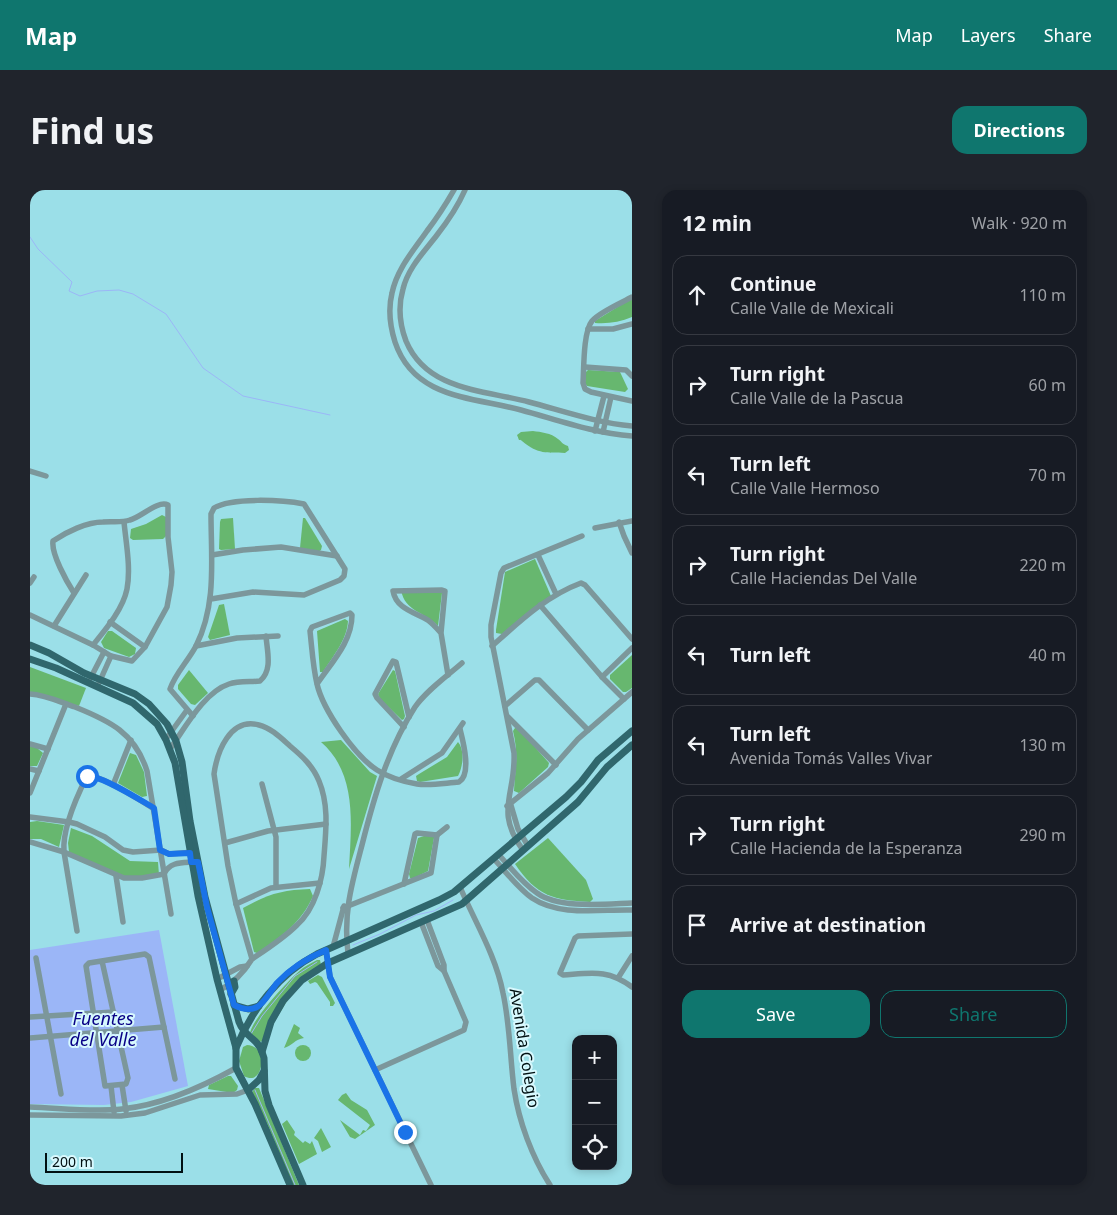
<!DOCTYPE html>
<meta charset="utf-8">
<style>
:root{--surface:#171b24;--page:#20242c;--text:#f1f3f6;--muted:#9ea1a6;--line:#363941;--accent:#0f766e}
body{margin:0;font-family:"Noto Sans",sans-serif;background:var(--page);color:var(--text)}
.controls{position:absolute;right:15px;bottom:15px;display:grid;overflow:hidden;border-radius:10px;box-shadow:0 2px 8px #0003}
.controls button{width:45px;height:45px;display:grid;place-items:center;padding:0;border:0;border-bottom:1px solid var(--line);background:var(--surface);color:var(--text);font:25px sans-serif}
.scale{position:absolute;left:15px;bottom:12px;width:138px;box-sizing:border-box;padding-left:5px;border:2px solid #001012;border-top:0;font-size:14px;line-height:18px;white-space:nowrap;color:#001012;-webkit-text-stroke:4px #d8f9fe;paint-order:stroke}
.stop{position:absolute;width:15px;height:15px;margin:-11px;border:4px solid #1a73e8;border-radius:50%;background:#fff}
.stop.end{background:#1a73e8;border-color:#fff;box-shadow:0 1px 5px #0008}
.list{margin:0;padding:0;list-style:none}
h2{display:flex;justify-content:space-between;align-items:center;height:65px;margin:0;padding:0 20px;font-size:21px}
h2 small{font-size:16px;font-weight:400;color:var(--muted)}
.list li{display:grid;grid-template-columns:32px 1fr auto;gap:15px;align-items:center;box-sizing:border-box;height:80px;margin:0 10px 10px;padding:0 10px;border:1px solid var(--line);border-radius:15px}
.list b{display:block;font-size:19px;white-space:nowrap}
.list p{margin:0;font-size:16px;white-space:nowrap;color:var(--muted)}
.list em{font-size:16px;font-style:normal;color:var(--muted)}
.actions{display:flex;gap:10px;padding:15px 20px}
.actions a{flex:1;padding:11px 0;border:1px solid var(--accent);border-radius:15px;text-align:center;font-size:18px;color:var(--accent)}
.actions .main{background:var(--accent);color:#fff}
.icon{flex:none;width:28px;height:28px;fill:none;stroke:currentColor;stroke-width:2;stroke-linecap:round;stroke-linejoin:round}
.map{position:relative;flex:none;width:602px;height:995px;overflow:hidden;border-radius:15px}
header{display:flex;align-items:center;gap:30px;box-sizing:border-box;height:70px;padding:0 25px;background:var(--accent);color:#fff}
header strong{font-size:24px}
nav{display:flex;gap:28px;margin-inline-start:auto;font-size:18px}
.intro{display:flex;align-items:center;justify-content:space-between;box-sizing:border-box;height:120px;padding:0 30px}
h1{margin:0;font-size:35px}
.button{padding:12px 22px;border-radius:15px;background:var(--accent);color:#fff;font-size:18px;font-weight:700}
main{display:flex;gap:30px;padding:0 30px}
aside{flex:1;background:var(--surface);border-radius:15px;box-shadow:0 2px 8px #0003}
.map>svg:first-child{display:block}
.green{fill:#67b76f}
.water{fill:#9bb6f7}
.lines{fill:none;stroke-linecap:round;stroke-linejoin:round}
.stream{stroke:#9bb6f7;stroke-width:1}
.minor{stroke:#7c979b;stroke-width:5.5}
.major{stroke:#30676d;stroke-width:7}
.route{stroke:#1a73e8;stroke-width:6}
.labels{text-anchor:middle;stroke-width:4;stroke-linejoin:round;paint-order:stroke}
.street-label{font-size:16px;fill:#001012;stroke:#d8f9fe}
.water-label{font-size:18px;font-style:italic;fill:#080086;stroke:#d8f9fe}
</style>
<header>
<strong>Map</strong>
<nav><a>Map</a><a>Layers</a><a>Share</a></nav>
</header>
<div class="intro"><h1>Find us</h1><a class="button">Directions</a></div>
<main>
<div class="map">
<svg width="602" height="995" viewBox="0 0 602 995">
<rect width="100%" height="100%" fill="#9bdfe8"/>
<!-- green -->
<g class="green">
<path d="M602,108V127C590,132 578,134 565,133V131Z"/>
<polygon points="558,180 590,182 598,199 595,202 557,196 555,193 556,182"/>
<path d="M503,241C511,242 521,243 528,249C532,252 532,254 538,256L539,260L535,263C516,262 509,265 492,251C487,247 490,252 487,245L491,242Z"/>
<polygon points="132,325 136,327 136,346 133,349 103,350 100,348 101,339 116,334"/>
<polygon points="203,328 205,359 191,360 189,359 190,332 191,329"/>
<polygon points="273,328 275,328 292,356 291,360 288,362 270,358"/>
<polygon points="505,369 521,406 472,444 466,443 466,440 475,382"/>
<path d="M371,400L412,403L408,436C394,421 375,422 371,400Z"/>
<polygon points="194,414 200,445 180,450 178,447 189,415"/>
<path d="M315,429L318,431C317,450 303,466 293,482H290L287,441Z"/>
<polygon points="78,441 82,441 106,458 105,464 99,467 74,458 71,452"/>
<polygon points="602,465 602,498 596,502 593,502 580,489 580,485"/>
<polygon points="0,477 56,498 49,516 0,502"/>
<polygon points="159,480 178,503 165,515 161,514 148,499 148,495"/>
<polygon points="363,480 365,481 375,526 374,529 372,530 350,509 348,504"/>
<path d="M485,538H488L519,573L518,577L489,603L484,601C485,578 489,566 483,541Z"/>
<path d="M311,550L340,582L347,586L319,679C321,636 328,584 291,552Z"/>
<path d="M428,552C435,560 433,577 428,586L390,592L387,591L386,586L389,584L417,567Z"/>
<polygon points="0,556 7,558 13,563 7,576 0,576"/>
<polygon points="100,563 106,565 114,582 117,606 112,607 88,593"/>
<polygon points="7,631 34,635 29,657 11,649 0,649 0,632"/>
<polygon points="41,638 62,646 100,671 128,672 129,685 103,688 88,685 39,662 38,653"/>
<polygon points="400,644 404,646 404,648 398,681 382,689 380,688 379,684 388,648"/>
<path d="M518,648L556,690L563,709L560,712C522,710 507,706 485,674Z"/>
<path d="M280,699L283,706C272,732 250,748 227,763L224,762L213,718C238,704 252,700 280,699Z"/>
<path d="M287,770H290L291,775L269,791L233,851L229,852L220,844C220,831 261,787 273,778C277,775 282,773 287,770Z"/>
<polygon points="288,785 292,787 305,813 303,816 300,816 300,812 287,793 285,792 280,794 278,791"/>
<path d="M264,834L270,838L268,843L274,848C265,849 262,856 254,858Z"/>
<path d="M217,855C239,855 234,898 214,886L209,871L213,857Z"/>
<circle cx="273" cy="863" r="8"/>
<polygon points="198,886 201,886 208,896 207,900 203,903 178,899 179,895"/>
<polygon points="225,898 229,898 269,995 263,995 237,933 223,906 222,902"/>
<polygon points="316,903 321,910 337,920 345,935 325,949 320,947 310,930 330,945 333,940 336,941 340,935 308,910 312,905"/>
<polygon points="257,930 265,942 264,945 273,953 275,951 280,954 282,951 287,964 269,974 252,934"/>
<polygon points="291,938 301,957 292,962 288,951 284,948"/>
</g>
<!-- water -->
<polygon class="water" points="129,740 158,896 101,912 74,915 0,914 0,760"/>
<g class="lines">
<!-- stream -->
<g class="stream">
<polyline points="0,47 8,59 42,92 39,101 50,106 67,101 89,100 103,104 136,124 173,178 213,206 300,225"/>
<polyline points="323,755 350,744 386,725 404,721 423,710"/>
<polyline points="221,844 232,826 265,786 287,772"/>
<polyline points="225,900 265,995"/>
</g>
<!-- minor -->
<g class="minor">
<path d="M424,0C416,14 407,28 397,41C383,61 367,79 362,103C358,119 360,136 365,152C384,209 443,207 491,220C528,230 563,243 602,246"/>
<path d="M435,0C428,16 418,31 407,45C394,62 378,78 373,99C368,116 370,135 376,151C397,201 454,200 499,212C533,221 567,233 602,236"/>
<path d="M602,107C591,113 570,122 562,131C553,142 554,179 553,193L555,199L561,202L602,211"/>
<polyline points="558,139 583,139 602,134"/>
<polyline points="555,177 596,180 602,186"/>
<polyline points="565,241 574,206"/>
<polyline points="573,242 581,207"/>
<polyline points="0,281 16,286"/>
<polyline points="589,332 594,346 602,363"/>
<polyline points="565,338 602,331"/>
<polyline points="182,365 213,360 251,357 307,366"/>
<polyline points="508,365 526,404"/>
<polyline points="0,393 4,387"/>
<path d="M44,403C37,392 21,364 23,351C36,342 57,332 73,332C82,331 91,333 100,330C111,327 128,310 138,315V347L142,382L141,395L137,417L115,457L102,471L81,466L63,455"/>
<polyline points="510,415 572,487 594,509"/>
<path d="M0,425L63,455C76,439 93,419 97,399C101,378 96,353 94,332"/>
<polyline points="80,432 115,457"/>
<polyline points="24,436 56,385"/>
<path d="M411,443C406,438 402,432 396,429C383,422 366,418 363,401L412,400L415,401L411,443L418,485"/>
<polyline points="166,456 207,448 248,446"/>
<path d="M462,456C489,432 516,406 551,393L555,395L602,449"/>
<polyline points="572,487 602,458"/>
<polyline points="60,489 74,462"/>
<polyline points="69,493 81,466"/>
<path d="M287,494C301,473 322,452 322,425L320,423L282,437L280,441C282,459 283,477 287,494C293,520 325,566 347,580C358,587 375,592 387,594C400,596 415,593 429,592C442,584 433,551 430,539"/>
<path d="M0,504C16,505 30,512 45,517C80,531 105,543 117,581L141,724"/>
<polyline points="475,516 505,490 509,490 558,540"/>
<path d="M163,526L140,499C145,484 158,471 166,456C187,414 181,369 181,324L184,318C202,307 253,310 274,314L315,379L314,386L310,390L274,405L223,402L181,409"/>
<polyline points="478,527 526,575"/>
<polyline points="374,537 347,508 345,504 363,471 366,472 379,527"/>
<polyline points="136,549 157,520"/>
<polyline points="0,554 18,559"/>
<path d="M140,559C155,538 174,502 199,494C208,491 220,492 230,491C243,480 237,461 236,446"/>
<polyline points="0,579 9,581"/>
<polyline points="371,589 412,563 433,533"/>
<polyline points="232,594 246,647 246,697"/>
<polyline points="83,595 101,550"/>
<polyline points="0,603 36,514"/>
<polyline points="480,612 488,639 498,656"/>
<polyline points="477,616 518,583 548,549 602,502"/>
<polyline points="0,627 39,632 47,634 75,647 93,660 103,662 131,660 139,664 164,662"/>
<path d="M0,652L34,662L94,688H112L134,684C140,671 153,673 165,672"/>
<polyline points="195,653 238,641 296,634"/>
<path d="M493,660C464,621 486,605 484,563L461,447V435L471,383L474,378L552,346"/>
<path d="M469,665C481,678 492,693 507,703C529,719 575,714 602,713"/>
<path d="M464,669C476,682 488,698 502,708C530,727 571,719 602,720"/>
<polyline points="86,686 93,732"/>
<polyline points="374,694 385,644 387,643 407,645 417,637"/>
<path d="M430,697C445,732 466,766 473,803C480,835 480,867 484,899C489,932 502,967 520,995"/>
<polyline points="206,714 241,698 290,693"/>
<polyline points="313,718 401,683 407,645"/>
<polyline points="391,732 408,776 414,781 414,775 397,730"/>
<path d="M47,741L34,662C32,640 47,606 57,586C70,584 110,610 123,618"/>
<path d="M602,744L548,746L545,748L530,783L533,785C562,783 578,779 602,797"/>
<polyline points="303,757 314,716"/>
<polyline points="296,760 300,787 401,995"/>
<path d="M318,763C313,723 322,693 332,655C344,607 358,559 385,517C397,500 416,487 432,473"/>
<polyline points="6,768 31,904"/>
<polyline points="72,771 98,888 96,894 75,896 56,776 59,773 115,764 119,767 145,889"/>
<polyline points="588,788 602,766"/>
<polyline points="187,789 210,777 217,776"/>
<path d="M190,800C204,793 214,782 222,769C237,759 254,748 267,735C285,719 293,689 294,666C296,640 299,615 289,591C283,576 272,566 260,556C251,548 241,538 229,535C200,527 187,562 184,584L198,676L206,714L222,769"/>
<polyline points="0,827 84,822"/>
<polyline points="0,848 134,837"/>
<polyline points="345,880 434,840 436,832 414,781"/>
<polyline points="92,895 96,921"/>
<polyline points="81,896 84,922"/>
<path d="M0,917C30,918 62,922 92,919C132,915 172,897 206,878"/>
<polyline points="0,925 91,926 115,923 170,905 207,904 218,900"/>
</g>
<!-- major -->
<g class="major">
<path d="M0,455L19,463L54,483L105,504L119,514L137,534L146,551L152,572L160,631L175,707L209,832C215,848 228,848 232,862"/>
<polyline points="0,469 26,478 103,513 127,534 136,550 145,573 168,706 187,789 206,858 206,878 225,914 260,995"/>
<polyline points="201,804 205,797 204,791"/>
<polyline points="204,815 218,819 229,816"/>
<path d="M206,858C222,819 249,784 287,764L409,710L424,702L536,607L551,592L568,570L602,541"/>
<polyline points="218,900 229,890 234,881"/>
<polyline points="273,995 239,915 235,901 234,868 232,862 241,832 253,811 272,790 298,773 432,714 548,612 577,577 602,555"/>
</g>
</g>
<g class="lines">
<!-- route -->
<path class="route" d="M57,586C71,585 110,610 124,618L130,660L139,664L160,663L161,672H168L177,717L204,815C212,819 219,821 227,817C235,813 241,800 247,793C261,778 277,768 296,760L300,787L375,942"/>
</g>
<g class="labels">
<!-- street labels -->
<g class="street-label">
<text transform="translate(495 858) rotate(81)" y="6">Avenida Colegio</text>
</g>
<!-- water labels -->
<g class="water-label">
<text x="73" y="835">Fuentes<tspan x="73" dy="21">del Valle</tspan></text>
</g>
</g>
</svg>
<div class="controls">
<button>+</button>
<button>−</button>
<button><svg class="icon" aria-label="locate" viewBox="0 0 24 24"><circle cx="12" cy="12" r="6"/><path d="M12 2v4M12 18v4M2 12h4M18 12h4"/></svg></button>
</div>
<div class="scale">200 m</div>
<div class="stop" style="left:57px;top:586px"></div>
<div class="stop end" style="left:375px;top:942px"></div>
</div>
<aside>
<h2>12 min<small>Walk · 920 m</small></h2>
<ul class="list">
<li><svg class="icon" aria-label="ahead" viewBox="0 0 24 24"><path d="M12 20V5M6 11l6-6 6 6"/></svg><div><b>Continue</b><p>Calle Valle de Mexicali</p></div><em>110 m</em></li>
<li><svg class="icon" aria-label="right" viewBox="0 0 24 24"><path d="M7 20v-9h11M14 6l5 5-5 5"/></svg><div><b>Turn right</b><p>Calle Valle de la Pascua</p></div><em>60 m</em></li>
<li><svg class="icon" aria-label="left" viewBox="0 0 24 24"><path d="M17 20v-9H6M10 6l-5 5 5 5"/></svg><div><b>Turn left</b><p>Calle Valle Hermoso</p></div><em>70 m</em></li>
<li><svg class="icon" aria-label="right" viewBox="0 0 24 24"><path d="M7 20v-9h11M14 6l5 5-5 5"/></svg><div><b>Turn right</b><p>Calle Haciendas Del Valle</p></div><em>220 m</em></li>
<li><svg class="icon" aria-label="left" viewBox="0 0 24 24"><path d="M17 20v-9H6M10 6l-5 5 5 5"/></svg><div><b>Turn left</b></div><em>40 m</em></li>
<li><svg class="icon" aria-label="left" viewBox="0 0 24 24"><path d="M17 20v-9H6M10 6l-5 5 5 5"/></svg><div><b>Turn left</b><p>Avenida Tomás Valles Vivar</p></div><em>130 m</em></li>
<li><svg class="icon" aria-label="right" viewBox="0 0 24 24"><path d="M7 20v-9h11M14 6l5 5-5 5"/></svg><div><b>Turn right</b><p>Calle Hacienda de la Esperanza</p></div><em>290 m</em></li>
<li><svg class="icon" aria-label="arrive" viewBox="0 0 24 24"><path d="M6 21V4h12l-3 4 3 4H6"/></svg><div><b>Arrive at destination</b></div></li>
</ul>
<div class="actions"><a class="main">Save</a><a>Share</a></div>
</aside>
</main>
